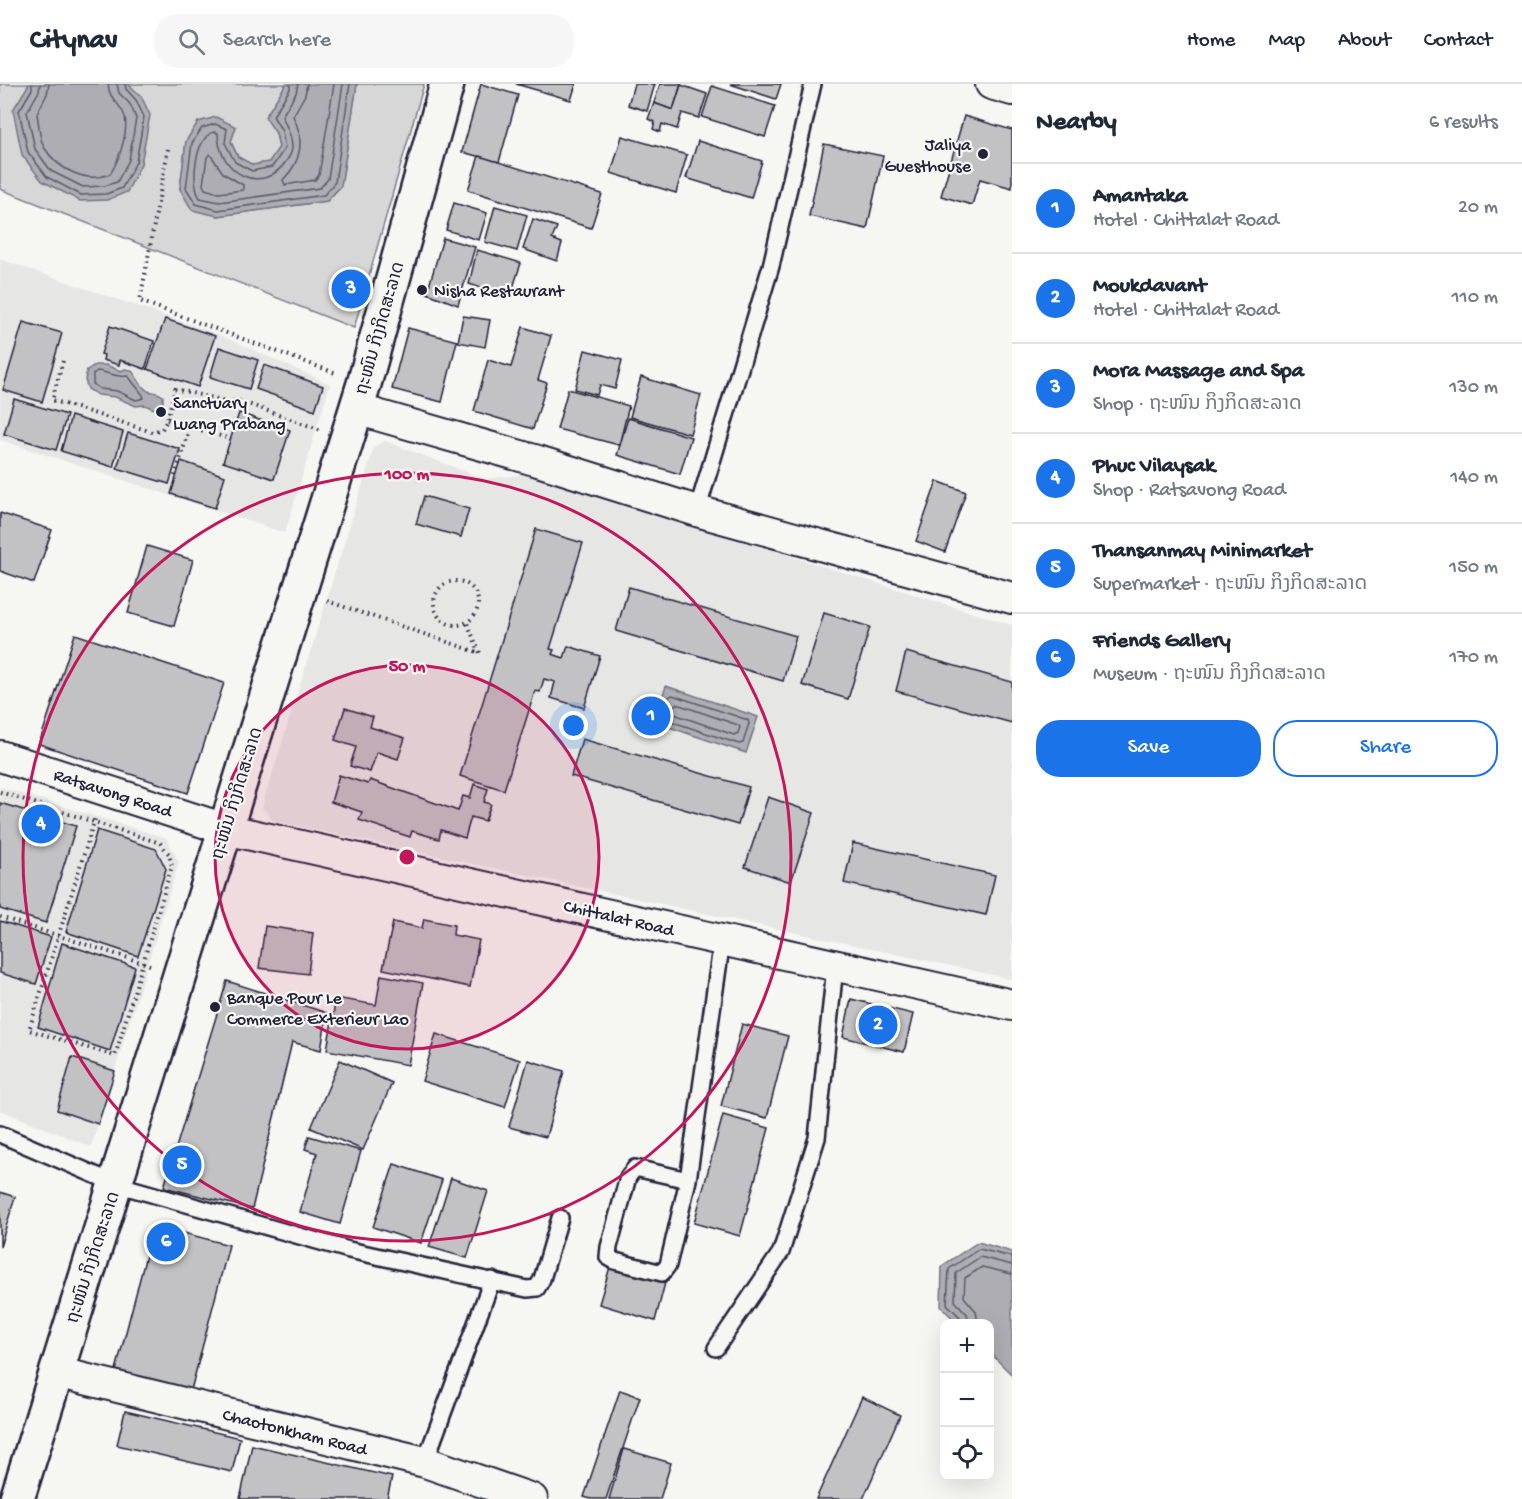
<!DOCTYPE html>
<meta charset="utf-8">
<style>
:root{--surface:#fff;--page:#f6f6f7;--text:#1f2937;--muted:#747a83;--line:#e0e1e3;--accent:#1a73e8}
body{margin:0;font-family:"Gochi Hand","Noto Sans Lao",sans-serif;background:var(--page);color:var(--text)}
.controls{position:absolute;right:18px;bottom:18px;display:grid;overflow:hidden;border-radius:12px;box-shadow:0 6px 24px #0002}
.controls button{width:54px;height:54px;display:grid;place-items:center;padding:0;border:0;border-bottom:2px solid var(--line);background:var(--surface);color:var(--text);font:30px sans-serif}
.you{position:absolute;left:574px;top:642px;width:21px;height:21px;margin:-15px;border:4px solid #fff;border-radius:50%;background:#1a73e8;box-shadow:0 0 0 9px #1a73e833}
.badge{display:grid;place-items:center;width:39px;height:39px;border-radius:50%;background:var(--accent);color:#fff;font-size:20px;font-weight:700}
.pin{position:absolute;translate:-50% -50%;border:3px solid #fff;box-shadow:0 2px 6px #0006}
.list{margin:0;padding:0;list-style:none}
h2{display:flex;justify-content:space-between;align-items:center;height:78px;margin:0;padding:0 24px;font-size:26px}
h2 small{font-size:20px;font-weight:400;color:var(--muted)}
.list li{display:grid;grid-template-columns:39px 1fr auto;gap:18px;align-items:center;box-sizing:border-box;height:90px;padding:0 24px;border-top:2px solid var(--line)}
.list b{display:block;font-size:22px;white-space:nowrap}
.list p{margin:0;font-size:20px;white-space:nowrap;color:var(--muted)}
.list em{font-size:20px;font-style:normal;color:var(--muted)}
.actions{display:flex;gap:12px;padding:18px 24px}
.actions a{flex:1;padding:14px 0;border:2px solid var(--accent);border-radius:24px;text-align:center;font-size:21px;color:var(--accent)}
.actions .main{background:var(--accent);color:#fff}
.icon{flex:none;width:33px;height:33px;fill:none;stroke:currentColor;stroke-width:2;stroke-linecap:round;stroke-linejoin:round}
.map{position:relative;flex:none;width:1012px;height:1415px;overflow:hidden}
header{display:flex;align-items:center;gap:36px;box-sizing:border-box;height:84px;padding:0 30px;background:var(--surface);border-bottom:2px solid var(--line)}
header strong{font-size:28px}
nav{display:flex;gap:33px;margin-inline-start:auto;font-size:21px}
.search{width:420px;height:54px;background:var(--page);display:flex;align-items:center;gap:15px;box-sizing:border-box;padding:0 21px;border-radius:24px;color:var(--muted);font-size:22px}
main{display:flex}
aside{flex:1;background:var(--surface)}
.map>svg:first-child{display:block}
.built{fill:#e6e6e4}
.green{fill:#d7d7d7;stroke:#7c7c89;stroke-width:1.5}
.water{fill:#adadb3;stroke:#757583;stroke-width:1.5}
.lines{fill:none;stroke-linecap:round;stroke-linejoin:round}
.shore{stroke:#5a5a6b;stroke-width:1.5}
.building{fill:#c2c2c4;stroke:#22223b;stroke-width:1.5}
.lane-casing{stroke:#22223b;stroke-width:20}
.street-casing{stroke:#22223b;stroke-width:34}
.secondary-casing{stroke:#22223b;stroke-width:38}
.path{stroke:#22223b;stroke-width:4;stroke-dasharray:1.5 4.5;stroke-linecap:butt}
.lane{stroke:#f6f6f2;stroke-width:15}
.street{stroke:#f6f6f2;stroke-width:30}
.secondary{stroke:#f6f6f2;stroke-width:33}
.ring{fill:none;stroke:#c2185b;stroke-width:3}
.poi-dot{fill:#22223b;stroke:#f6f6f2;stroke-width:2}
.labels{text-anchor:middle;stroke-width:4.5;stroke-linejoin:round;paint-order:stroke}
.poi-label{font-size:18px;fill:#22223b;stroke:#f6f6f2;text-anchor:start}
.street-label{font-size:18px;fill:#22223b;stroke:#f6f6f2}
.centre{fill:#c2185b;stroke:#f6f6f2;stroke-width:3}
.ring-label{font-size:18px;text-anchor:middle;font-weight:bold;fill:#c2185b;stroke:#f6f6f2;stroke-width:4.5;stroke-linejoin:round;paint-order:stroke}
</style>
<header>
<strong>Citynav</strong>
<div class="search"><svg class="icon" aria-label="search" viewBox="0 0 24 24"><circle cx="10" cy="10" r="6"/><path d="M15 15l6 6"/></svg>Search here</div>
<nav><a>Home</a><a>Map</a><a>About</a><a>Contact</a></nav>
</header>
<main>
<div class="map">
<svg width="1012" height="1415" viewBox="0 0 1012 1415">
<rect width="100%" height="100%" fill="#f6f6f2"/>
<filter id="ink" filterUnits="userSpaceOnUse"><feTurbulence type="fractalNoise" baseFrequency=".0167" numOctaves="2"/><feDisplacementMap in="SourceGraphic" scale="12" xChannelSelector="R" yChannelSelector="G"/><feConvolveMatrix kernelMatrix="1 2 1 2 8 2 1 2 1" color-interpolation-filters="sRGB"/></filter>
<g filter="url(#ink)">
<!-- built -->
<g class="built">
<polygon points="0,175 215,249 330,300 285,449 0,356"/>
<polygon points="385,357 485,395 527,390 1012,541 1012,895 273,737 262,723 374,363"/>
<polygon points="0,703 166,754 179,778 91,1063 0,1026"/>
</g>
<!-- green -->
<polygon class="green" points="0,0 286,0 266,33 276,49 279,64 269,78 253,81 238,73 231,58 186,57 180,105 218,132 327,117 341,102 357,0 424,0 354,244 0,105"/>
<!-- water -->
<g class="water">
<polygon points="29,0 128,0 141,12 150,31 141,80 127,108 107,116 80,117 42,97 22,71 13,26"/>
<polygon points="286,0 357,0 341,102 327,117 218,132 192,126 180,105 186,57 198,38 216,33 236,43 231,58 238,73 253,81 269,78 279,63 276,49 265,33"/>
<path d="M95,281H106L121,287L125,285L131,286C137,292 140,303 148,307C154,309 158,308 163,312V319L154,325L145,321L136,322L115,313L98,311L88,305L85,296L87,286Z"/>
<polygon points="666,602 758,633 746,669 654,638"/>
<polygon points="978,1158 1012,1168 1012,1291 990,1269 990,1240 958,1239 941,1223 942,1182"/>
</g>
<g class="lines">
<!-- shore -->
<g class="shore">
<polyline points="32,0 32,5 19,27 28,68 47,93 81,111 106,110 122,104 136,78 144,33 136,16 126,5 125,0"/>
<polyline points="40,0 39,7 27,28 35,65 51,87 83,103 104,102 117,98 129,76 136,34 130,20 119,9 117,0"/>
<path d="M49,0L47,10L37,30C39,40 39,54 44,63C57,85 86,100 110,90C119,77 131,42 123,28C117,17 109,14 108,0"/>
<polyline points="290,0 290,5 273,32 282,47 285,64 272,83 252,87 235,78 225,59 227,45 215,40 202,44 192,59 186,104 196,120 218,126 324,111 335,98 350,0"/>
<path d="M298,0L296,9L282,32C286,42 292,51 292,63C292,68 290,72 287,76C262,114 218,89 218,49L214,48C195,53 190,99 200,114L219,118L320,104L328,95L343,0"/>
<path d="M307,0L305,11L293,32C305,56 302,77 283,96L285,101L315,96L319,91L334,0"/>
<polygon points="210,70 223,89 243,101 243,106 219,109 205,105 203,101 207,73"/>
<path d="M97,287C108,288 117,294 128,292L143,311L144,314L136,316L117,307L100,305L93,300V290Z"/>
<polygon points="672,611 748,636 749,639 743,659 739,660 664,635 662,632 669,613"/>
<polygon points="677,620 738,641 740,643 738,649 734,651 674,630 672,626 674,621"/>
<polyline points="962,1240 960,1233 947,1220 949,1185 979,1165 1012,1173"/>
<polyline points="969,1240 967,1230 955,1217 956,1189 980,1173 1012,1181"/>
<polyline points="978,1240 976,1227 964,1213 965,1194 982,1183 1012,1190"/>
</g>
</g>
<!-- building -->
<g class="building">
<polygon points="481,0 518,11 499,78 462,68"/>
<polygon points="516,0 576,0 571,16"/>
<polygon points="634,0 655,0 647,27 628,21"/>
<polygon points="660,0 681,0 673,26 654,19"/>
<polygon points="730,0 781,0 776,15"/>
<polygon points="681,1 707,10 699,34 682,29 677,45 662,40 660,48 653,45 655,38 648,35 654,19 673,26"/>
<polygon points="712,2 775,22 765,53 702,33"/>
<polygon points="964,32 1012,46 1012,104 980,95 972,121 941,112"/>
<polygon points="622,52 687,71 676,109 611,89"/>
<polygon points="698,57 762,77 751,114 686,94"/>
<polygon points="824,60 883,72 867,145 809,132"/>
<polygon points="479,72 602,110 591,144 468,106"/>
<polygon points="454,119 487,129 479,156 446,146"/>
<polygon points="495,122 527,131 517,167 485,158"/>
<polygon points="533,135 557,143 552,155 562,159 557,177 523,165"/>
<polygon points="443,154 475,163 458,221 427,209"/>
<polygon points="477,166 521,179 510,213 469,200"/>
<polygon points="463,232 490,236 485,263 458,258"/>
<polygon points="165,235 215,252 198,303 147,285"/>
<polygon points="23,238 62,249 42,318 3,306"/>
<polygon points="110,242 154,257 145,285 120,276 119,281 103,276 104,271 101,270"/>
<polygon points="523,243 551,252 538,296 547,299 533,345 474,327 488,276 511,283"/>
<polygon points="408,244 457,257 442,318 392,305"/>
<polygon points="219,263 258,276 249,305 210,293"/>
<polygon points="585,266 622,276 615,305 600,301 597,311 575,305"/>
<polygon points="264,281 323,302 315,326 256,305"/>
<polygon points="641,293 701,311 690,350 630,333"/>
<polygon points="568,305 629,322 619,361 557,345"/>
<polygon points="14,315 67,331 56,366 4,350"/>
<polygon points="239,329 290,346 274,395 223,378"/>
<polygon points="71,332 123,348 113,383 61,367"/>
<polygon points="628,334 691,353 680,390 617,371"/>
<polygon points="128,349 180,365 169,400 117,384"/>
<polygon points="181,377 225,392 215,424 171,410"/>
<polygon points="937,397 966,408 945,468 916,457"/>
<polygon points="424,412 469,425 461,453 416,440"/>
<polygon points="0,429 52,446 34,499 0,487"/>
<polygon points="536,445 583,459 550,565 554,566 552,570 564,574 568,562 600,572 584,624 551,614 555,598 544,595 540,608 535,607 504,706 460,692"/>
<polygon points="147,462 193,476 174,542 128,529"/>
<polygon points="629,503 796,552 783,597 616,547"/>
<polygon points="824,529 870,543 848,615 802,601"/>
<polygon points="75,550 224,599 188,709 39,660"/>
<polygon points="906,568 1012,598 1012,639 896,607"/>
<polygon points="345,624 373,633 370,643 405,654 398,675 377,668 370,688 350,682 356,663 335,656"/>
<polygon points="582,655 749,703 738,741 571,692"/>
<polygon points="339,691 368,700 370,696 458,727 463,712 470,714 474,700 488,705 484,718 491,720 485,737 471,733 465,754 441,746 439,755 412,747 410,753 359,736 362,728 331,718"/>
<polygon points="768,713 814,729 791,798 745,783"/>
<polygon points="0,719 76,742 46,839 0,825"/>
<polygon points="97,746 156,765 166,785 138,872 66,848"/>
<polygon points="853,759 995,791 986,831 844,799"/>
<polygon points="424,835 454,841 453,851 479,856 470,903 383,885 393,838 422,844"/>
<polygon points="0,837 51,853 36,900 0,889"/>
<polygon points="265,842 313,849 308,890 259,884"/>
<polygon points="62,859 135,883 110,967 38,943"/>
<polygon points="381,891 423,899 408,981 327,966 336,914 376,921"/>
<polygon points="227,897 327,929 321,966 292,958 252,1125 164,1103"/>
<polygon points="851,915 913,930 904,968 843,953"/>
<polygon points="742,940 788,952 767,1034 721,1022"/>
<polygon points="436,950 520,976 505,1023 422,997"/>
<polygon points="72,973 115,987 98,1040 57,1026"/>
<polygon points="340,976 392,999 363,1066 311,1044"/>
<polygon points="528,976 564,987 546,1053 509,1043"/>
<polygon points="723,1031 769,1044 740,1152 694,1139"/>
<polygon points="309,1052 361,1067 340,1140 300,1128 317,1069 305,1065"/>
<polygon points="394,1080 442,1096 421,1159 373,1143"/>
<polygon points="451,1094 488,1107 467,1174 429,1163"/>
<polygon points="0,1108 15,1113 0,1163"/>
<polygon points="154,1141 229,1161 190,1310 115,1290"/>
<polygon points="610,1183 665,1199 655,1237 599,1220"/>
<polygon points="620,1306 640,1313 606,1415 591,1415 584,1413"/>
<polygon points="862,1313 900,1331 863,1415 816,1415"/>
<polygon points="125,1327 240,1354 232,1388 117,1361"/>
<polygon points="252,1361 392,1393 387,1415 240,1415"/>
<polygon points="624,1365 671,1379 660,1415 609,1415"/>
</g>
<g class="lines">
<!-- lane casing -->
<g class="lane-casing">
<g id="lane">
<polyline points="697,427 771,182 813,0"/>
<polyline points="0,1050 116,1100 349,1166 527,1205 537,1204 542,1195 560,1134"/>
<polyline points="688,1096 635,1084 628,1093 609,1163 608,1173 615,1177 662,1189 668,1181 688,1096 722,856"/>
<polyline points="716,1264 781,1168 817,1054 835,883"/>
<polyline points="425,1378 492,1196"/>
</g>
</g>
<!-- street casing -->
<g class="street-casing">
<g id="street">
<polyline points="991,0 1012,6"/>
<polyline points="356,325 538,377 697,427 1012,514"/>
<polyline points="0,672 225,745 1012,921"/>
<polyline points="56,1288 425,1378 532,1415"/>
</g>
</g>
<!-- secondary casing -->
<g class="secondary-casing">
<polyline id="secondary" points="17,1415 364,300 447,0"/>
</g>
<!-- path -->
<g class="path">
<polyline points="168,65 140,217 338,290"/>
<polyline points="63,277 52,316 152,348 162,345 167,336 175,305 230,318 237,316 321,346"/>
<polyline points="167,336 227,354"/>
<polyline points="175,392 190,343"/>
<circle cx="456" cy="519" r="22"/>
<polyline points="327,517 480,569 467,539"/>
<polyline points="0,708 160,759 169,770 172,782 115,972 29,946 94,738 96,732"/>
<polyline points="0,833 153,882"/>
</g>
<!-- lane -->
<use href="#lane" class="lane"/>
<!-- street -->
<use href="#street" class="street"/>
<!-- secondary -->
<use href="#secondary" class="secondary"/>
</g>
</g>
<!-- distance rings -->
<circle cx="407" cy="773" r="192" fill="#c2185b" fill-opacity=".12"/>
<g class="ring">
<circle cx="407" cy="773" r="192"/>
<circle cx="407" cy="773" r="384"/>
</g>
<!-- markers -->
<g class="poi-dot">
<circle cx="983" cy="70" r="6"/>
<circle cx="422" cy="206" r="6"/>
<circle cx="161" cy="328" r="6"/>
<circle cx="215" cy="923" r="6"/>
</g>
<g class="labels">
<!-- poi labels -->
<g class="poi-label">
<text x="971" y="66" text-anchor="end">Jaliya<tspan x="971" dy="21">Guesthouse</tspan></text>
<text x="434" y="212">Nisha Restaurant</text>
<text x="173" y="324">Sanctuary<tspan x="173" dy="21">Luang Prabang</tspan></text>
<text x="227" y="919">Banque Pour Le<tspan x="227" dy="21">Commerce Exterieur Lao</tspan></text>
</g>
<!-- street labels -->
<g class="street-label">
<text transform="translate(379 244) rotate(-74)" y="6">ຖະໜົນ ກິງກິດສະລາດ</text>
<text transform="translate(113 708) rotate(18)" y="6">Ratsavong Road</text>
<text transform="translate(236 709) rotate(-73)" y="6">ຖະໜົນ ກິງກິດສະລາດ</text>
<text transform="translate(619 833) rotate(13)" y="6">Chittalat Road</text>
<text transform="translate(92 1173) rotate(-72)" y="6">ຖະໜົນ ກິງກິດສະລາດ</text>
<text transform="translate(295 1347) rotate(14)" y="6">Chaotonkham Road</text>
</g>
</g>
<circle cx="407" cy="773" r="9" class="centre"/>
<g class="ring-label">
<text x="407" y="395">100 m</text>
<text x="407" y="587">50 m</text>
</g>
</svg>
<div class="controls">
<button>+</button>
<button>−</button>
<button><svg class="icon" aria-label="locate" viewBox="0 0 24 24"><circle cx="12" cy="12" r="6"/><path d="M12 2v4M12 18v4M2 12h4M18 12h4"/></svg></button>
</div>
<div class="you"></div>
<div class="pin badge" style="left:651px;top:632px">1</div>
<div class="pin badge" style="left:878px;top:941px">2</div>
<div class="pin badge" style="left:351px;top:205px">3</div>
<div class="pin badge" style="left:41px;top:740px">4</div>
<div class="pin badge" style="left:182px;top:1081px">5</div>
<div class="pin badge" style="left:166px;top:1158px">6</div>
</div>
<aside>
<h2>Nearby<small>6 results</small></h2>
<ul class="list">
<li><span class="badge">1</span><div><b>Amantaka</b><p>Hotel · Chittalat Road</p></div><em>20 m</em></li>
<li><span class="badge">2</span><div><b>Moukdavant</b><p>Hotel · Chittalat Road</p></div><em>110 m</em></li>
<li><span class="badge">3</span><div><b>Mora Massage and Spa</b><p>Shop · ຖະໜົນ ກິງກິດສະລາດ</p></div><em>130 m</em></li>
<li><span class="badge">4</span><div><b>Phuc Vilaysak</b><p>Shop · Ratsavong Road</p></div><em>140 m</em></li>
<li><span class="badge">5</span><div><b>Thansanmay Minimarket</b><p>Supermarket · ຖະໜົນ ກິງກິດສະລາດ</p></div><em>150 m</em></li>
<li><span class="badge">6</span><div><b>Friends Gallery</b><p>Museum · ຖະໜົນ ກິງກິດສະລາດ</p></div><em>170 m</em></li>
</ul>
<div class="actions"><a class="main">Save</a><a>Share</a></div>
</aside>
</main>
